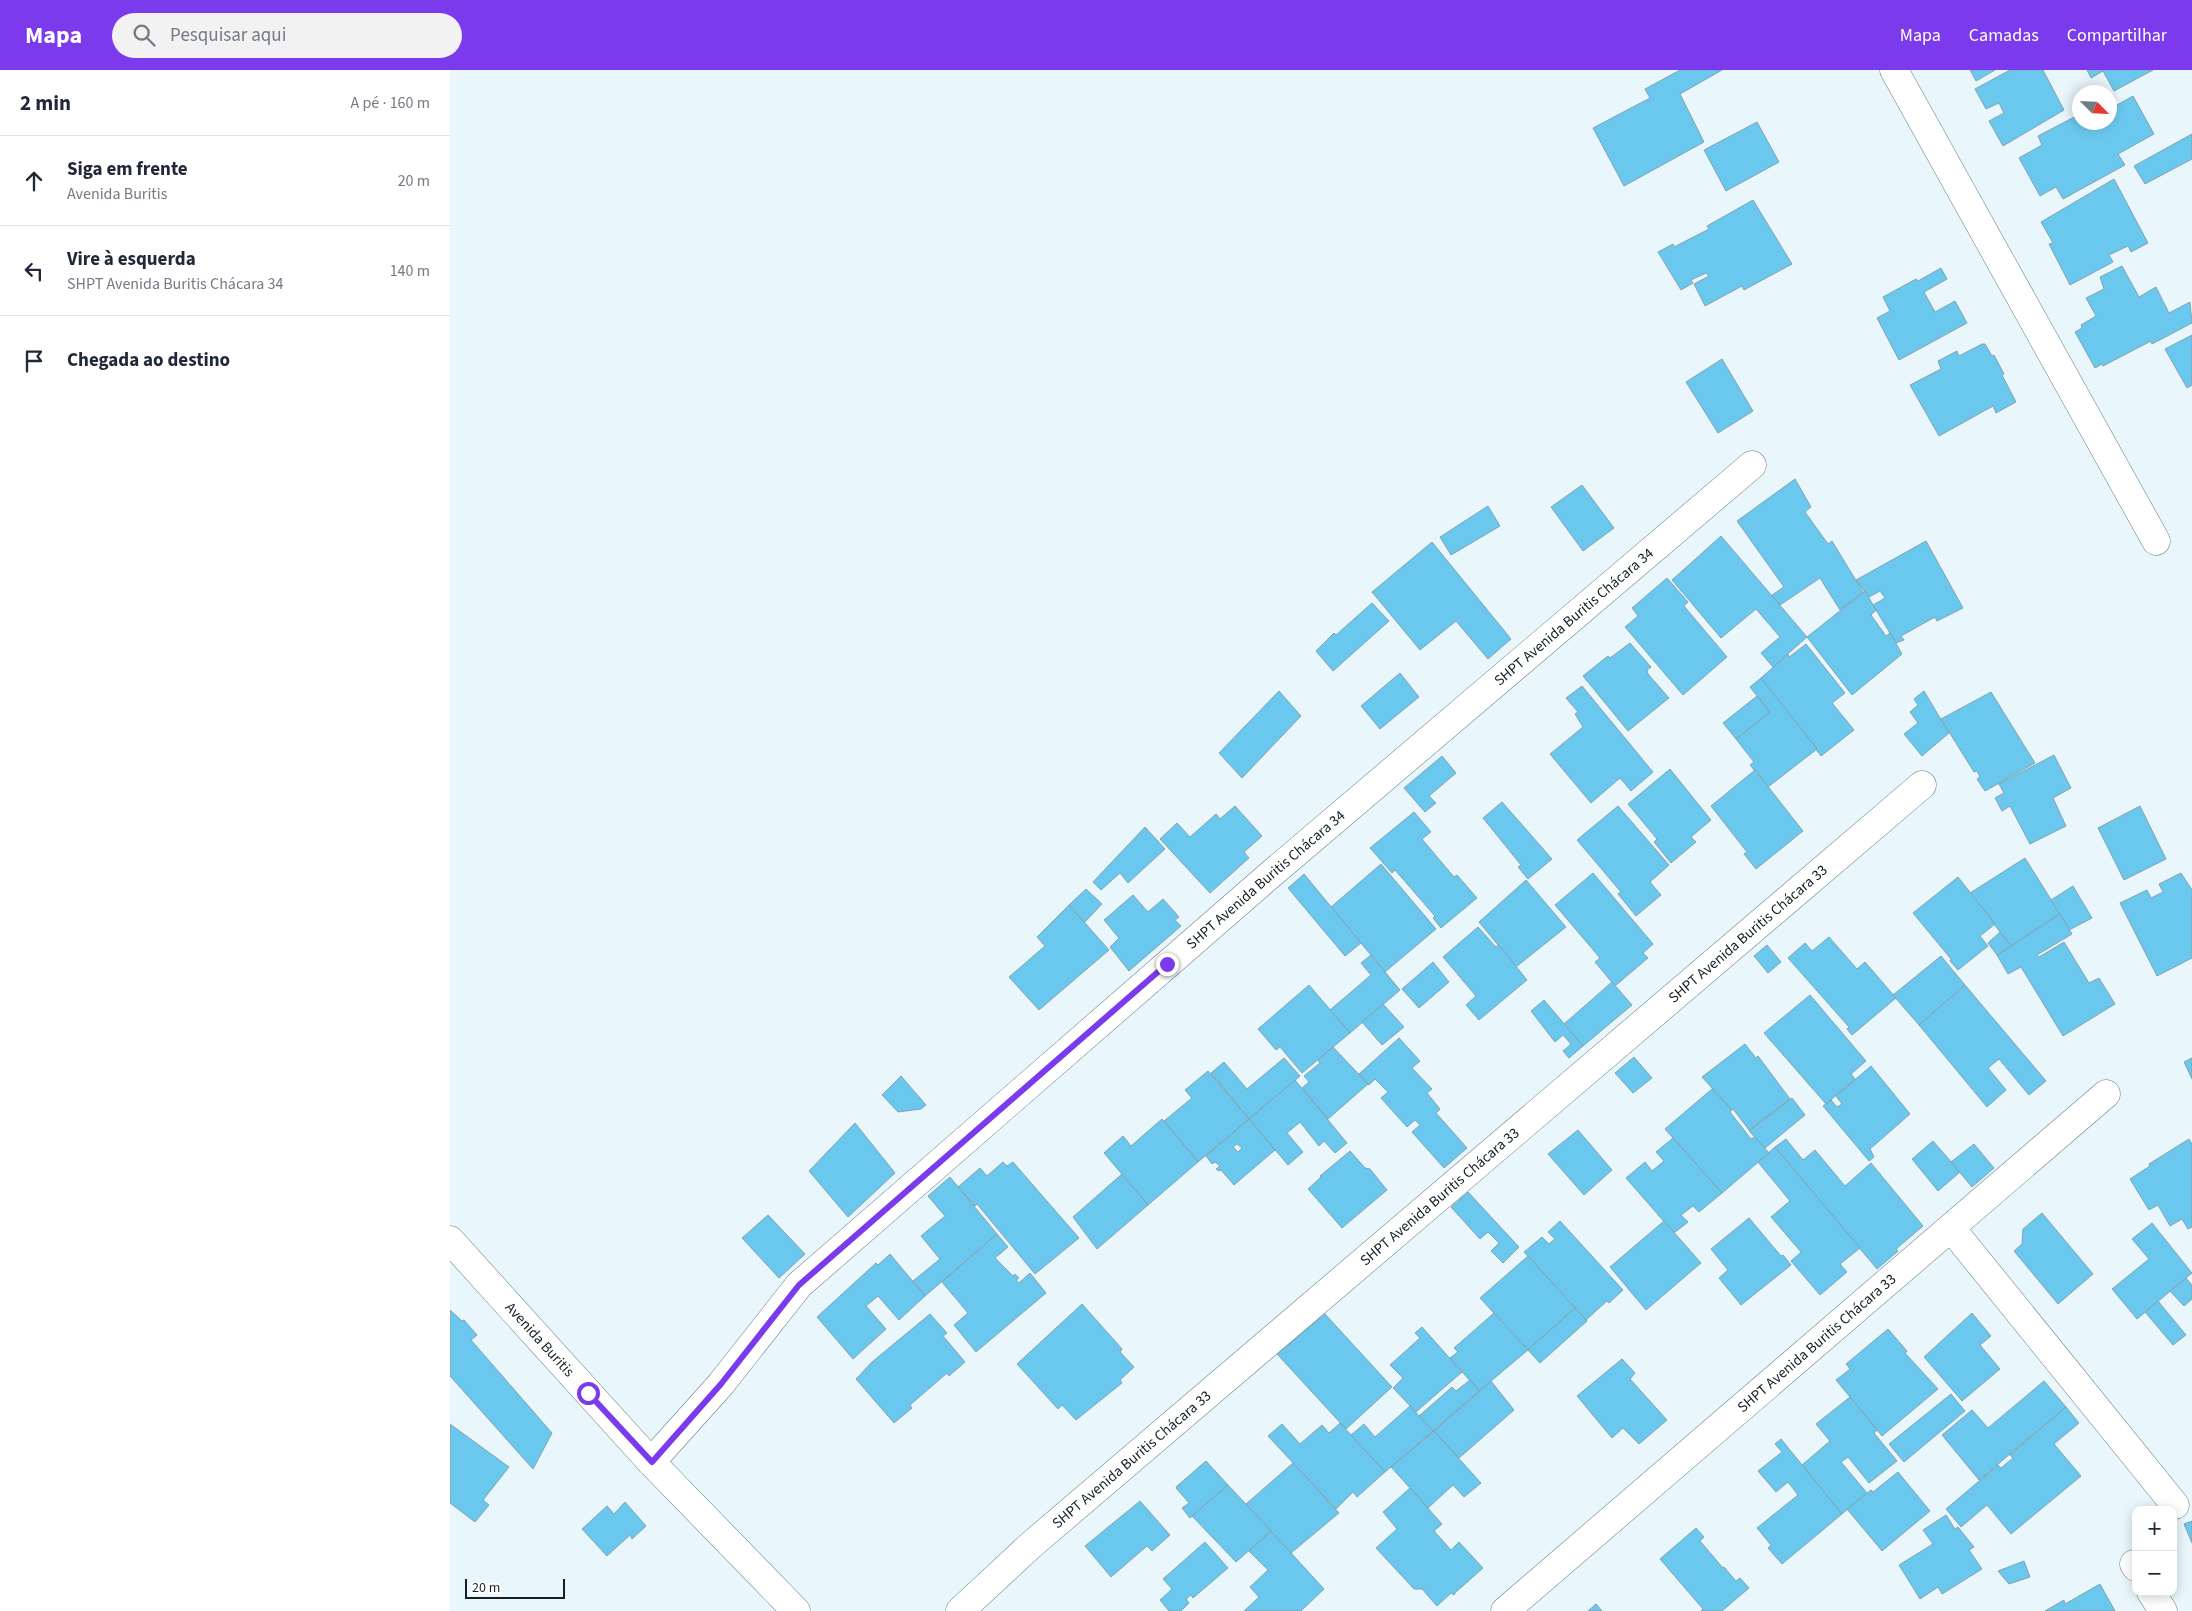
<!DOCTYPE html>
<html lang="pt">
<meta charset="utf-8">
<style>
:root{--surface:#fff;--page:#f2f2f3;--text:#1f2937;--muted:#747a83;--line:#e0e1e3;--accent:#7c3aed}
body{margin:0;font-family:"Source Sans 3",sans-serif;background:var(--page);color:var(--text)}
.controls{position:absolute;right:15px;bottom:15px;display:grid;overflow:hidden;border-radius:10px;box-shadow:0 2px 12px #0003}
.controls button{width:45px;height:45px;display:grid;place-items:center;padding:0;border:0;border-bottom:1px solid var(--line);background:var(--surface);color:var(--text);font:25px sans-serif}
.compass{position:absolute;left:1622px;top:15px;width:45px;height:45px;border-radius:50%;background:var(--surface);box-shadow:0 2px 12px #0003;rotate:114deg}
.scale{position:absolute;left:15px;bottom:12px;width:100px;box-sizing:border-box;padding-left:5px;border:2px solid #142025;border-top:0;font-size:14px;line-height:18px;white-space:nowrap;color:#142025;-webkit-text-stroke:4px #fff;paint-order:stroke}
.stop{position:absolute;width:15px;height:15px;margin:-11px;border:4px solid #7c3aed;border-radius:50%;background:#fff}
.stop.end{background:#7c3aed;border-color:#fff;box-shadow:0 1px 5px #0008}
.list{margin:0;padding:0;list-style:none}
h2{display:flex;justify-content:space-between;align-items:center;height:65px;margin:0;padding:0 20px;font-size:21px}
h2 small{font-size:16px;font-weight:400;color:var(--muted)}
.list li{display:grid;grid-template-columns:32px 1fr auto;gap:15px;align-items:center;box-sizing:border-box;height:90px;padding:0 20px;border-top:1px solid var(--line)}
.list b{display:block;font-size:19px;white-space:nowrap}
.list p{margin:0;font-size:16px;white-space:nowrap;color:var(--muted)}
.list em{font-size:16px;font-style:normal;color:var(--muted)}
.icon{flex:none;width:28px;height:28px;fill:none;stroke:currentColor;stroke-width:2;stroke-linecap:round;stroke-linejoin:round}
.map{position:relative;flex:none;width:1742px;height:1541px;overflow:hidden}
header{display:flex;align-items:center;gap:30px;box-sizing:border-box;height:70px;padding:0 25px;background:var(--accent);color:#fff}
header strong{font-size:24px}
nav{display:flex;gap:28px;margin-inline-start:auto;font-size:18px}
.search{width:350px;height:45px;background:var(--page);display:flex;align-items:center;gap:12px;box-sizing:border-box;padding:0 18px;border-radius:28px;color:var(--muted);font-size:19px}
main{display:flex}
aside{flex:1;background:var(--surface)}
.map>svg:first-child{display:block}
.building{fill:#6ac7ed;stroke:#84a3b0;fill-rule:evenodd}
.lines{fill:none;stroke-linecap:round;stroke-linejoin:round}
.minor-casing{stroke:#627f8c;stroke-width:29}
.minor{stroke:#fff;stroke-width:28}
.route{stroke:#7c3aed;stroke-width:6}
.labels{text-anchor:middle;stroke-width:4;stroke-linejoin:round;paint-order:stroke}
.street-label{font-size:15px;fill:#142025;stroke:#fff}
</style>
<header>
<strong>Mapa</strong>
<div class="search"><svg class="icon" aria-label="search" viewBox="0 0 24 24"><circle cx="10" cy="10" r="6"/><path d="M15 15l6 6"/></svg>Pesquisar aqui</div>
<nav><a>Mapa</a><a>Camadas</a><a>Compartilhar</a></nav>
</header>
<main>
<aside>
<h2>2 min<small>A pé · 160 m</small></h2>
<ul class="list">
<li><svg class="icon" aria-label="ahead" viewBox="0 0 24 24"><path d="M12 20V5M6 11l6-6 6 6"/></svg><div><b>Siga em frente</b><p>Avenida Buritis</p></div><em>20 m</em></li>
<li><svg class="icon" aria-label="left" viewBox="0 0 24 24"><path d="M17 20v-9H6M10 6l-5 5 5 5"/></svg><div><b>Vire à esquerda</b><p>SHPT Avenida Buritis Chácara 34</p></div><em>140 m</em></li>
<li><svg class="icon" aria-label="arrive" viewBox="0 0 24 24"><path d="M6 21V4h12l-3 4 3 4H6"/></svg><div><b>Chegada ao destino</b></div></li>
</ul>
</aside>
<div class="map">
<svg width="1742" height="1541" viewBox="0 0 1742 1541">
<rect width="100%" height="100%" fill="#e9f6fc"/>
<!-- building -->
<g class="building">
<polygon points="1230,0 1272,0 1230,24 1254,72 1174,116 1143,58 1200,28 1195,19"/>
<polygon points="1520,0 1545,0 1526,11"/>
<polygon points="1560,0 1593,0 1614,40 1553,76 1539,51 1554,43 1549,33 1536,39 1525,19"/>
<polygon points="1637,0 1703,0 1664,21 1653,1 1641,8"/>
<polygon points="1683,26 1704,64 1668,84 1675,95 1613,129 1606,117 1590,126 1569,88 1592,75 1588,66 1630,44 1630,52 1660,52 1660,39"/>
<polygon points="1307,52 1329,92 1276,121 1254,80"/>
<polygon points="1742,64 1742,89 1695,114 1684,96"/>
<polygon points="1664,109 1698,173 1681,182 1678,176 1659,185 1663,192 1620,215 1599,174 1603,173 1591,152"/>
<polygon points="1303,130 1342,194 1294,220 1292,216 1255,236 1244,214 1259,206 1256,203 1241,210 1243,213 1231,220 1208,182 1223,174 1224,177 1259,159 1257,156"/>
<polygon points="1672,196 1689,227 1706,217 1719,243 1740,232 1742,253 1702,274 1701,271 1653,296 1652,294 1645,298 1625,262 1632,258 1631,255 1646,246 1636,228 1654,219 1650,207"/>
<polygon points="1491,198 1497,209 1474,222 1485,242 1505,231 1517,253 1449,290 1427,248 1440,241 1433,227 1466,209 1468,211"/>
<polygon points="1742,265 1742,315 1737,318 1715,279"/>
<polygon points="1532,274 1535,274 1542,286 1544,285 1554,304 1552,305 1566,332 1546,343 1543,336 1489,366 1460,315 1491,299 1488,291 1507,281 1509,286"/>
<polygon points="1272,289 1303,341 1268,363 1236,312"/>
<polygon points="1345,409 1361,437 1355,442 1378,474 1382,471 1413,522 1390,540 1370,508 1330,535 1322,525 1334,517 1287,451"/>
<polygon points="1132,415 1164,458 1133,481 1101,437"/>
<polygon points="1038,436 1050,456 1001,485 990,467"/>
<polygon points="1271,466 1357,567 1323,597 1311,583 1330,567 1306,539 1271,568 1222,510"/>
<polygon points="1476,471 1513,538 1487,551 1485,547 1451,566 1454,570 1446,573 1423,535 1435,528 1430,521 1419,527 1406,510"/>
<polygon points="982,472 1061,569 1038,589 1006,551 970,580 922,522"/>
<polygon points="1217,508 1238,532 1234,536 1277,587 1233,625 1175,557 1188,546 1182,538"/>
<polygon points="1415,521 1426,540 1421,545 1436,566 1440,563 1452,584 1402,625 1357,567"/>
<polygon points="922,533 939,551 883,601 866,581 884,563 886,565"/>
<polygon points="1180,573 1201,597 1197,600 1198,604 1219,628 1178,661 1133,606 1158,586 1160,588"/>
<polygon points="1356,574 1395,623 1382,633 1404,660 1371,686 1311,608 1338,584 1339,587"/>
<polygon points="950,603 969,627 930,659 911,636"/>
<polygon points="1311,608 1367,679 1318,717 1300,695 1304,692 1286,669 1320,642 1300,617"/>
<polygon points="1132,616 1203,702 1181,721 1170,708 1141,733 1100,684 1133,657 1125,644 1128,642 1116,628"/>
<polygon points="829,621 851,646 792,708 769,683"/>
<polygon points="1474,621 1499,663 1472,686 1454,664 1468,653 1460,642 1468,635 1464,629"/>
<polygon points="1541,622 1585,693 1535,721 1527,709 1530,707 1527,701 1524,702 1491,649"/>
<polygon points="1307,626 1320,642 1286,669 1273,653"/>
<polygon points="1604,685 1621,718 1603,728 1616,756 1580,774 1560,736 1552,741 1545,728 1554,723 1549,714"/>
<polygon points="992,686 1006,703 979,726 986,733 975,742 954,718"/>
<polygon points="1220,699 1261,750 1241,767 1246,772 1221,793 1204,772 1207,769 1178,734"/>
<polygon points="1305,700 1353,761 1306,799 1294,784 1297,782 1261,736"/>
<polygon points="1052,732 1102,789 1078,809 1068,797 1071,795 1033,748"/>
<polygon points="785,736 812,766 794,782 799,788 760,823 710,769 727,753 740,767 766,744 770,749"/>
<polygon points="1168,736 1219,795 1200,812 1211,825 1186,846 1168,824 1171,822 1127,770"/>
<polygon points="1690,736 1716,789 1674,810 1648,758"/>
<polygon points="964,742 981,762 972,769 1004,807 1007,805 1027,828 991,858 983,848 985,846 945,800 942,803 920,778"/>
<polygon points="695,757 715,779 678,813 670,803 651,820 643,812"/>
<polygon points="1575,788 1610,844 1561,876 1520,823"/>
<polygon points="931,794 986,859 935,902 881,837"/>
<polygon points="1143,803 1203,874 1193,883 1198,888 1165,916 1145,892 1150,888 1105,835"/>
<polygon points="1731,803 1742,820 1742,888 1707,906 1670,833 1697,820 1701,828 1713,822 1709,814"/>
<polygon points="854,804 911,873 895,886 838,818"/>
<polygon points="1508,807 1545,854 1530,866 1538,876 1508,900 1500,891 1501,889 1463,843"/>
<polygon points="1076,810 1116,857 1066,897 1029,852"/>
<polygon points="1623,816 1642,848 1619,860 1601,830"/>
<polygon points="636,819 652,834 634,853 619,835"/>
<polygon points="683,825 698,842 713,829 729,847 725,850 731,856 679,901 660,877 669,868 654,850"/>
<polygon points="619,835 659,880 589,940 559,907 595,876 587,867"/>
<polygon points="1610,844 1622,864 1587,885 1589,887 1614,872 1639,913 1649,908 1665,934 1613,966 1571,897 1558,904 1547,885"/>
<polygon points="1028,857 1046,877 1049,875 1077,910 1029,950 1016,935 1026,926 993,887"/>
<polygon points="1550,862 1561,876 1547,885 1538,873"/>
<polygon points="1379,867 1407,899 1415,892 1446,928 1402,965 1397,959 1399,957 1338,888 1355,873 1362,881"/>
<polygon points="1317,875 1331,892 1318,903 1304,886"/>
<polygon points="921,885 950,920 900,963 880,940 921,905 911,893"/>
<polygon points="1491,886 1515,915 1469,955 1443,925"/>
<polygon points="983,892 999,912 969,938 952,919"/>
<polygon points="1162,912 1182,935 1133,976 1114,954"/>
<polygon points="859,915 900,963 852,1003 830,977 826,980 808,959"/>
<polygon points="1515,915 1596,1011 1579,1025 1549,989 1538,998 1556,1020 1537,1037 1469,955"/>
<polygon points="1360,925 1416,991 1401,1004 1405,1009 1376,1034 1314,963"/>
<polygon points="1094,930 1133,976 1119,988 1113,981 1121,974 1113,965 1105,972 1081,941"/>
<polygon points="933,934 954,957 932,975 912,952"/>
<polygon points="949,968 970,991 962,998 982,1019 977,1023 990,1039 986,1043 1017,1078 994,1098 962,1062 970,1055 965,1050 957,1057 931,1028 938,1022 925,1009 919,1015 909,1004"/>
<polygon points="1295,974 1306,988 1308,986 1340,1029 1299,1060 1283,1039 1282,1040 1252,1007"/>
<polygon points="883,977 918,1014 878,1049 852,1018 859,1012 854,1006 870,993 868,990"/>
<polygon points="1184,987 1202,1008 1183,1023 1165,1003"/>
<polygon points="834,988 850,1006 799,1049 761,1003 774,992 797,1019"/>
<polygon points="1742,988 1742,1009 1734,992"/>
<polygon points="1421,996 1460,1044 1420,1079 1424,1087 1419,1091 1373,1036 1381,1030 1387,1037 1392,1034 1386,1026"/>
<polygon points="758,1001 799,1049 748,1092 714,1051 742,1028 735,1020"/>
<polygon points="451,1006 476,1035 471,1039 448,1042 432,1025"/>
<polygon points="845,1010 897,1073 885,1083 874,1071 869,1076 850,1052 837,1063 853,1082 838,1095 799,1049"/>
<polygon points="1262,1019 1282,1040 1280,1042 1301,1069 1305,1067 1319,1083 1272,1123 1215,1059"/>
<polygon points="1342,1028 1355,1045 1315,1078 1299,1061"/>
<polygon points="712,1049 748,1092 698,1135 654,1083 673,1066 681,1076"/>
<path d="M799,1049L825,1080L784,1115L771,1100L769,1101L766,1099L770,1096L765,1092L762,1094L756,1086ZM787,1074L792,1078L788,1082L783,1077Z"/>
<polygon points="405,1053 445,1103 398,1147 359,1101"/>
<polygon points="1128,1060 1162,1100 1134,1125 1098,1084"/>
<polygon points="1223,1068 1272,1123 1249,1142 1243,1136 1231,1145 1238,1152 1224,1163 1176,1108 1195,1092 1202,1101 1214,1091 1206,1082"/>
<polygon points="1336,1069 1353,1090 1365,1080 1395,1116 1421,1093 1473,1156 1446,1179 1448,1181 1427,1199 1325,1077"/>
<polygon points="1739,1069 1742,1074 1742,1157 1738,1159 1732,1149 1720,1156 1708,1135 1699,1140 1680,1109 1700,1096 1699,1094"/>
<polygon points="1483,1071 1510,1102 1488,1121 1462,1089"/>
<polygon points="1524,1074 1544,1098 1522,1117 1501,1092"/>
<polygon points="1325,1077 1410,1178 1390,1194 1397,1202 1370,1225 1341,1191 1351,1182 1321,1147 1340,1131 1308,1092"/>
<polygon points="900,1081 915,1098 920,1099 937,1120 892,1158 858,1119 871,1107 870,1106"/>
<polygon points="553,1092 557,1096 563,1092 629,1168 585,1204 527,1134 525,1136 508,1117 530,1098 537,1106"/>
<polygon points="672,1104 698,1135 647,1179 623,1147"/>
<polygon points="500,1107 547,1164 475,1226 463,1211 490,1189 471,1166 495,1146 478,1126"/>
<polygon points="1018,1122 1069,1177 1053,1193 1041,1181 1049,1173 1038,1162 1030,1169 1001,1137"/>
<polygon points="1592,1143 1643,1204 1608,1234 1564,1181 1572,1174 1573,1159"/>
<polygon points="318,1145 355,1184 329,1208 292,1168"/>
<polygon points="1299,1148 1331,1186 1333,1185 1341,1195 1291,1235 1269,1208 1278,1200 1261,1179"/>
<polygon points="1110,1151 1173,1220 1159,1233 1157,1231 1136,1250 1074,1182 1092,1167 1099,1174 1105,1169 1098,1162"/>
<polygon points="1214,1151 1251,1193 1196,1240 1160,1197"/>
<polygon points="1702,1153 1742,1203 1687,1249 1662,1219 1699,1189 1682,1169"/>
<polygon points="547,1164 558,1177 545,1188 563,1206 565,1204 569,1208 566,1210 569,1213 580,1203 596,1223 526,1282 504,1255 518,1243 492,1212"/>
<polygon points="440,1184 475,1226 449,1250 428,1226 416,1236 436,1259 403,1289 367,1247 426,1193 428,1195"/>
<polygon points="1078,1186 1125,1238 1078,1280 1030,1228"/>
<polygon points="1736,1208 1742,1215 1742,1229 1734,1236 1720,1221"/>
<polygon points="1708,1231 1736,1265 1723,1275 1695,1242"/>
<polygon points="632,1234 672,1279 670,1282 684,1297 670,1310 672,1313 626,1350 612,1335 608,1339 567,1294"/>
<polygon points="1125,1238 1137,1251 1090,1293 1078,1280"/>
<polygon points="0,1240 12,1251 14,1250 27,1265 21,1270 102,1363 83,1399 0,1306"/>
<polygon points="1044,1243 1078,1280 1029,1321 1000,1288 1008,1282 1004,1278"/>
<polygon points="1522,1243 1541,1266 1530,1275 1550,1299 1512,1331 1474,1287"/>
<polygon points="480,1244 497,1263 493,1266 515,1292 499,1306 497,1303 460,1335 462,1338 444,1353 406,1309 422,1292"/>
<polygon points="875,1244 942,1317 896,1359 827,1284"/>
<polygon points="972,1257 1012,1302 966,1342 943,1318 953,1308 940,1295 970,1268 965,1263"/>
<polygon points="1438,1259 1457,1281 1455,1283 1488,1319 1432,1366 1386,1310 1400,1299 1396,1294"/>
<polygon points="1172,1289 1185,1303 1180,1309 1217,1350 1189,1374 1173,1358 1162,1368 1127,1326"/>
<polygon points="1020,1310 1029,1321 983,1361 969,1346 1002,1317 1006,1321"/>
<polygon points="1041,1311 1064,1340 1009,1388 984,1361"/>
<polygon points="1594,1311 1616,1337 1529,1410 1492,1365 1522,1340 1538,1358"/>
<polygon points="1501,1324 1515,1341 1454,1392 1439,1374"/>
<polygon points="1400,1327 1427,1360 1424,1363 1447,1391 1419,1413 1398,1387 1391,1392 1417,1423 1392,1444 1352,1395 1380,1371 1366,1354"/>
<polygon points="960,1336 983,1361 935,1402 901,1365 914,1354 925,1367"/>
<polygon points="1616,1337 1629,1353 1604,1374 1631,1406 1561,1464 1537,1435 1511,1457 1496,1439 1548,1395 1551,1398 1563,1388 1560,1385"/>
<polygon points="890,1353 935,1402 907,1427 903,1422 886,1439 818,1366 832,1354 850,1374 872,1355 879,1363"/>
<polygon points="0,1354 59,1397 33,1430 39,1435 25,1452 0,1433"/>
<polygon points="984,1361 1031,1413 1014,1427 1003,1415 978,1438 941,1397"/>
<polygon points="1331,1369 1392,1444 1332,1494 1318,1478 1321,1475 1307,1458 1348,1425 1338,1412 1326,1422 1308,1401 1332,1382 1325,1374"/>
<polygon points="756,1391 778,1415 740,1448 732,1438 739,1433 726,1418 727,1416"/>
<polygon points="843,1393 889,1443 841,1483 796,1434"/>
<polygon points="1448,1402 1480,1441 1432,1481 1397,1439 1421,1420 1423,1422"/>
<polygon points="778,1415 821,1461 786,1492 742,1446"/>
<polygon points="960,1418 992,1454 984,1461 1001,1480 1009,1472 1033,1498 1005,1523 1004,1525 1001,1523 987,1536 972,1519 964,1519 926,1478 947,1459 933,1442"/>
<polygon points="690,1431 720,1465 702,1481 697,1476 661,1507 635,1476"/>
<polygon points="175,1432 196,1456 182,1469 180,1465 157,1486 132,1459 157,1436 164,1444"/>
<polygon points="1496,1445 1505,1459 1508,1457 1524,1477 1519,1480 1532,1499 1492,1524 1488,1517 1470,1529 1449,1495 1483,1474 1473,1460"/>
<polygon points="1742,1451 1742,1473 1734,1454"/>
<polygon points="1246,1458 1254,1467 1250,1471 1273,1498 1274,1497 1286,1511 1290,1508 1299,1518 1272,1541 1251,1541 1253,1539 1210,1489"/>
<polygon points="821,1461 874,1519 851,1541 794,1541 809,1527 800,1517 818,1500 799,1481"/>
<polygon points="755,1472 778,1498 743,1528 741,1525 736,1529 739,1533 731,1541 719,1541 710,1530 722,1519 713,1509"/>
<polygon points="1574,1491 1580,1507 1559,1514 1548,1501"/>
<polygon points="1650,1514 1665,1541 1595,1541 1614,1530 1615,1534"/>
<polygon points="1146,1534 1152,1541 1138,1541"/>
</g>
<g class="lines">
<!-- minor casing -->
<g class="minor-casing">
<g id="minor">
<polyline points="1444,0 1706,471"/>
<polyline points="1501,1158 1725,1435"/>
<path id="s1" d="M0,1170L201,1392L346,1541"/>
<path id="s2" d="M201,1392L271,1314L349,1215L820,805L1302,395"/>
<polyline points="1684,1494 1686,1497"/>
<polyline points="1701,1522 1713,1541"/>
<path id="s3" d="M510,1541L581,1475L1472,715"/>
<path id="s4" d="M1055,1541L1656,1024"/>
</g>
</g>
<!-- minor -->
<use href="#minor" class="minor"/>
</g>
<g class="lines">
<!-- route -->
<polyline class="route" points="138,1323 202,1392 271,1314 349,1215 717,894"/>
</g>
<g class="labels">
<!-- street labels -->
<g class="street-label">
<text dy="5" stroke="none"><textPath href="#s2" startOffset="1254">SHPT Avenida Buritis Chácara 34</textPath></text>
<text dy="5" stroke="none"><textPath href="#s2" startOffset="849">SHPT Avenida Buritis Chácara 34</textPath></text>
<text dy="5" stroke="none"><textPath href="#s3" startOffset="1039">SHPT Avenida Buritis Chácara 33</textPath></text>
<text dy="5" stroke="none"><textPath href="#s3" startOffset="634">SHPT Avenida Buritis Chácara 33</textPath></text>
<text dy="5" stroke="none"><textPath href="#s1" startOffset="134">Avenida Buritis</textPath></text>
<text dy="5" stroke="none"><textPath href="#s4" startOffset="411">SHPT Avenida Buritis Chácara 33</textPath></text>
<text dy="5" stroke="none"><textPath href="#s3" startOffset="229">SHPT Avenida Buritis Chácara 33</textPath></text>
</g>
</g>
</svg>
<div class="controls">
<button>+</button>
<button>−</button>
</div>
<svg class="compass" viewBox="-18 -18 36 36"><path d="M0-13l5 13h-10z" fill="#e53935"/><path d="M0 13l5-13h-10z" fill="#747a83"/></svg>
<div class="scale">20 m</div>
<div class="stop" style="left:138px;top:1323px"></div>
<div class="stop end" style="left:717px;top:894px"></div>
</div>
</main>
